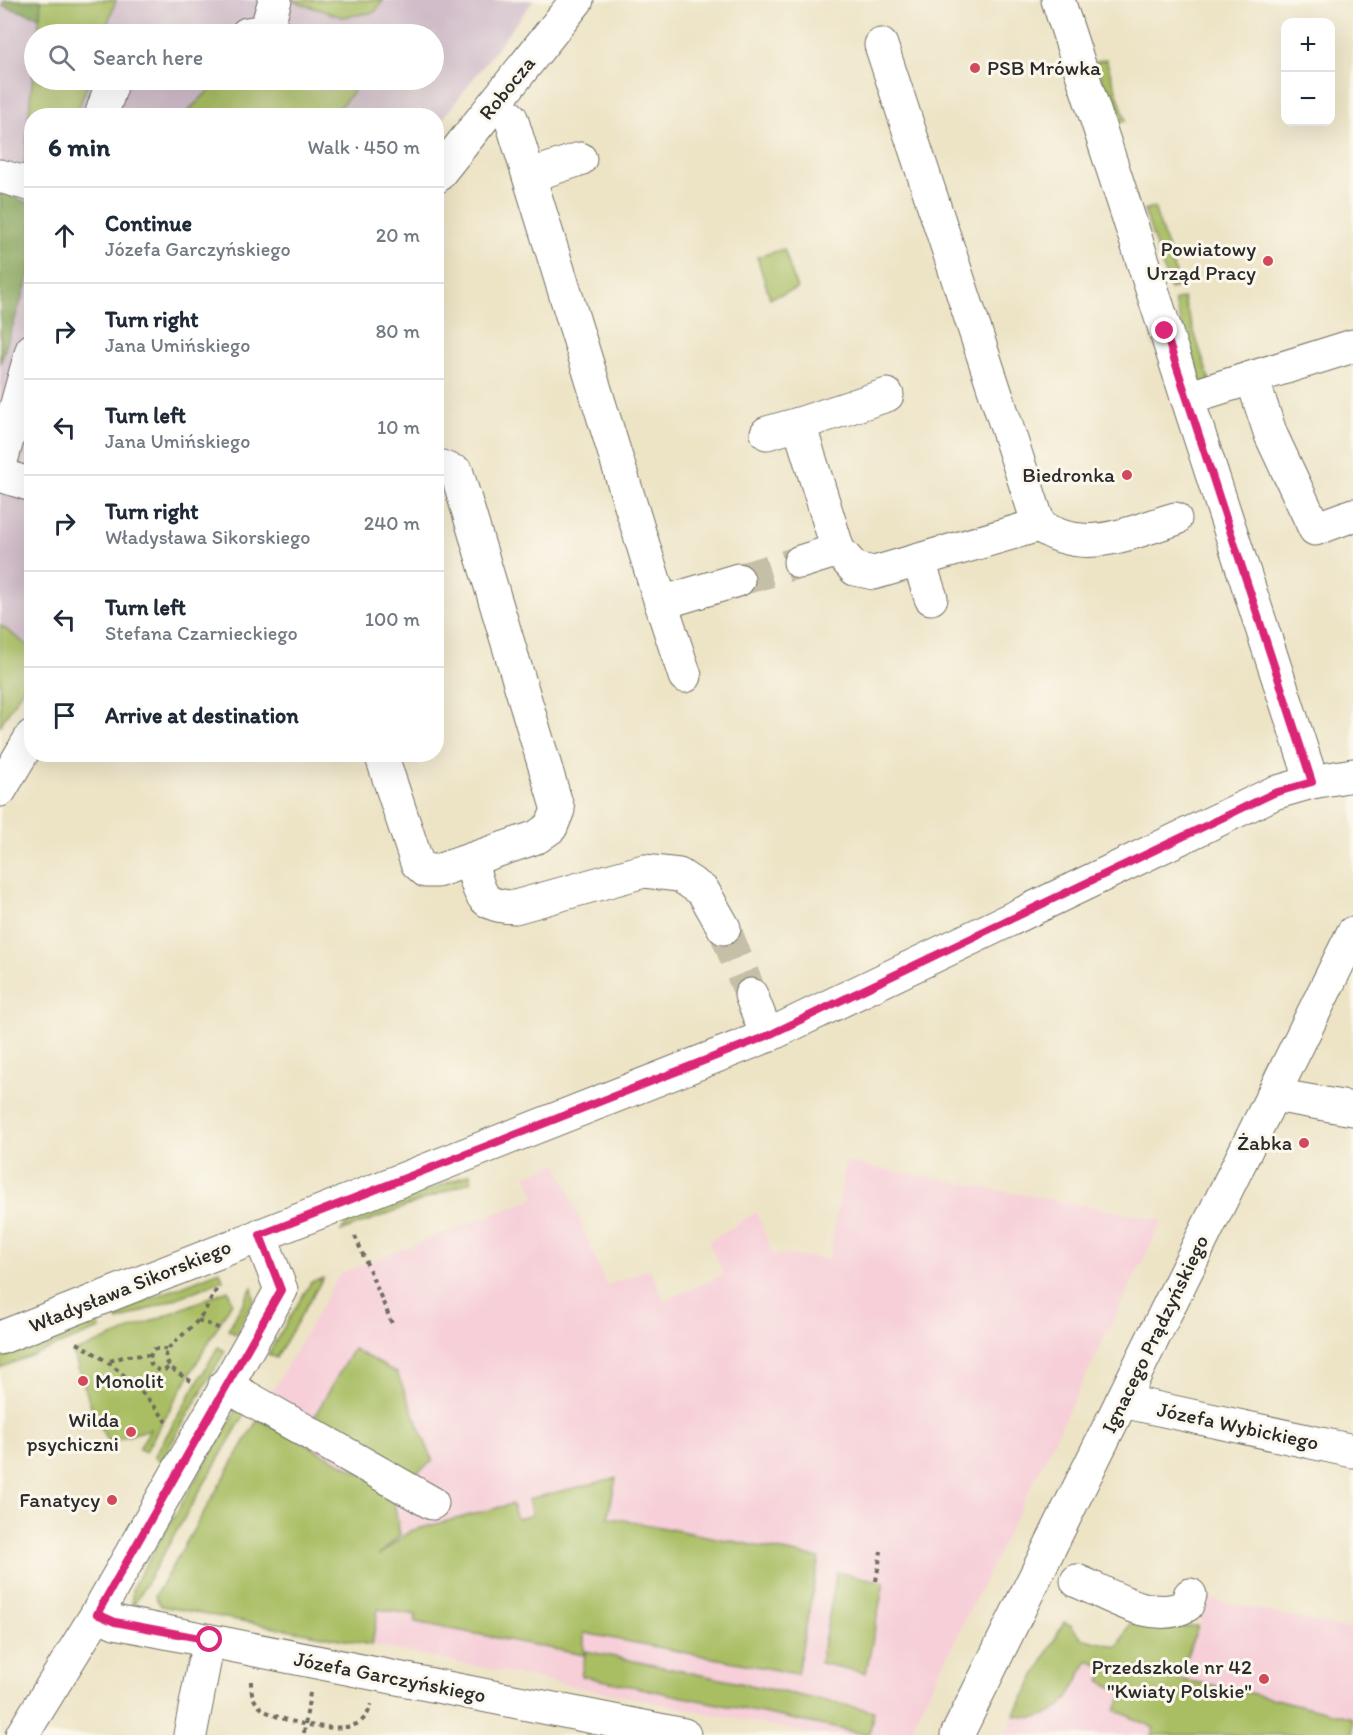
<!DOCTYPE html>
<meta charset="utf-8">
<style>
:root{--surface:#fff;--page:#f6f6f7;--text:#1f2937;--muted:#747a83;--line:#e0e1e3}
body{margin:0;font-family:Itim,sans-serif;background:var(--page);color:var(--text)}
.controls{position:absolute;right:18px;top:18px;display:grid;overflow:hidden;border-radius:12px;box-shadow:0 6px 24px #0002}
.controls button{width:54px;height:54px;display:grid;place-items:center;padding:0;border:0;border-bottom:2px solid var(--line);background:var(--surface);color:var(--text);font:30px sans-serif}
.stop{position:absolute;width:18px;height:18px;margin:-14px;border:4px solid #db2777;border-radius:50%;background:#fff}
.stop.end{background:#db2777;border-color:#fff;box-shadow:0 2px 6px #0008}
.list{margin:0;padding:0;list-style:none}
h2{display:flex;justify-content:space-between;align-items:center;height:78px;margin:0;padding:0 24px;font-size:26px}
h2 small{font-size:20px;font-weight:400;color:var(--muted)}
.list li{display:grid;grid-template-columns:39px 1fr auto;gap:18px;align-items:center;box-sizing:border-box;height:96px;padding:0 24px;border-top:2px solid var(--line)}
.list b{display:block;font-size:22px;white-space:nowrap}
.list p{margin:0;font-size:20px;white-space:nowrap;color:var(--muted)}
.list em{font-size:20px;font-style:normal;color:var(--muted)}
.icon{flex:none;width:33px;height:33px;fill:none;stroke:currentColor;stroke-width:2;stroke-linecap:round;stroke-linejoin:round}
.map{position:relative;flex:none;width:1353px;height:1735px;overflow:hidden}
.search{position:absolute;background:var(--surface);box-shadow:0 6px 24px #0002;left:24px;top:24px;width:420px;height:66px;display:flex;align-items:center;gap:15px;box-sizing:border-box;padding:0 21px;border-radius:33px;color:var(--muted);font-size:22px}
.panel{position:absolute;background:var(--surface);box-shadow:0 6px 24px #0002;left:24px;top:108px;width:420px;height:654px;border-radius:24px}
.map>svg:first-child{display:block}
.built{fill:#f6cfd8}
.industrial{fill:#d1bdca;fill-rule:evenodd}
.green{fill:#a9be63;stroke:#6a7447;stroke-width:1.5}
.forest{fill:#86a559;stroke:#586842;stroke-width:1.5}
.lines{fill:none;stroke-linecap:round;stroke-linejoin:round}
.minor-tunnel{stroke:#c6bfa7;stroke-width:33;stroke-dasharray:33 16;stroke-linecap:butt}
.minor-casing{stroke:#6f6c61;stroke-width:35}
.path{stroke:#6f6c61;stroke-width:4;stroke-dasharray:4.5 4.5;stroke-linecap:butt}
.minor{stroke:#fff;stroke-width:33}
.route{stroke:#db2777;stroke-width:8}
.poi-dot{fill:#d1495b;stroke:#fbf7ec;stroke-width:2}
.labels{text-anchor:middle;stroke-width:6;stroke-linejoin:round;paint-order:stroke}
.poi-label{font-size:21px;fill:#2b2b2b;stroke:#fbf7ec;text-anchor:end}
.street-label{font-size:21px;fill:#2b2b2b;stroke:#fbf7ec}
</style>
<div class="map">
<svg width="1353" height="1735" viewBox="0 0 1353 1735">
<rect width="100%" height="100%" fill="#fbf7ec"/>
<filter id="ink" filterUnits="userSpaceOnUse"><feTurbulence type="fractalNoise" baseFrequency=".0167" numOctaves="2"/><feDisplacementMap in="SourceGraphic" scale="12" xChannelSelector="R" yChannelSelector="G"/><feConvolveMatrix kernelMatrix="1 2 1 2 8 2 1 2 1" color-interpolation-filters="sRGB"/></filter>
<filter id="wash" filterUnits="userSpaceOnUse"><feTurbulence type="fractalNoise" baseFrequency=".008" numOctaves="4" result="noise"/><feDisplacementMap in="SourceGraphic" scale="24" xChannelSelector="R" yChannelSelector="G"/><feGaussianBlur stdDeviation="1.35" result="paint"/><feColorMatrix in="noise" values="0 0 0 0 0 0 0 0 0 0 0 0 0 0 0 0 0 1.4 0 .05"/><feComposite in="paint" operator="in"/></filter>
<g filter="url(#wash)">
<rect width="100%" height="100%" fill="#ede4c6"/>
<!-- built -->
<g class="built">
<polygon points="845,1162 1163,1220 908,1735 816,1735 283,1627 161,1606 155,1596 340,1273 535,1198 527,1175 558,1163 606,1286 650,1269 664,1301 724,1274 708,1242 756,1212 773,1254 829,1259"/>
<polygon points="1210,1599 1353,1630 1353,1735 1004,1735 1064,1622 1071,1625 1081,1638 1119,1647 1176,1678"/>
</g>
<!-- industrial -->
<path class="industrial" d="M0,0H534L437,126L436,116H32L31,667L0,697ZM34,34H434V80H34Z"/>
<!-- green -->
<g class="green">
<polygon points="41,0 116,0 104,34 38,34"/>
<polygon points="290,0 383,0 375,12 342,17"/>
<polygon points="1106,59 1126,121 1117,123 1096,62"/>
<polygon points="34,64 34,80 89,80 76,115 32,116 31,166 24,164"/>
<polygon points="220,80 363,80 333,115 188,115 189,110"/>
<polygon points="1154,207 1180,286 1170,289 1144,210"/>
<polygon points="784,249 797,289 770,298 757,257"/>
<polygon points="1183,298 1210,381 1201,384 1174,301"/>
<polygon points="0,625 31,648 31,675 0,726"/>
<polygon points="470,1174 472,1181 340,1232 351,1220"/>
<polygon points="220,1271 223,1280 118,1321 115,1313"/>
<polygon points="323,1278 276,1358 268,1354 311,1282"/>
<polygon points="252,1287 254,1299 235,1334 228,1330"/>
<polygon points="228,1290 232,1302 145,1452 139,1449 150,1429 108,1442 92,1409 73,1353"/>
<polygon points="97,1320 100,1329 0,1368 0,1358"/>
<polygon points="218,1347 225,1351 161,1461 154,1457"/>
<polygon points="353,1349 397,1373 433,1461 413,1475 314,1417"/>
<polygon points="239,1406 247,1410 132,1608 132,1588"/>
<polygon points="258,1419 392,1490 400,1535 378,1556 410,1531 512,1504 517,1519 532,1515 528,1499 616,1478 608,1517 819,1558 797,1674 584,1633 584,1655 415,1622 416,1615 378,1609 372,1645 161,1606 155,1596"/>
<polygon points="837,1572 884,1582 866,1673 820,1663"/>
<path d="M1132,1620L1160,1628L1198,1626L1178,1679L1234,1689L1353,1718V1735H1151L1154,1728L1115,1710L1124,1693L1100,1681L1106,1669L1088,1660C1070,1694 1061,1727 1014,1715L1064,1622L1071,1625L1081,1638L1118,1647Z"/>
<polygon points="586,1651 874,1711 869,1735 581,1676"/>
</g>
<!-- forest -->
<g class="forest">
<polygon points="5,0 41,0 40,17 3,6"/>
<polygon points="0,191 32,205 31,271 0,364"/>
</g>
</g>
<g filter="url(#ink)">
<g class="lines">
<!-- minor-tunnel -->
<g class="minor-tunnel">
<polyline points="738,580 800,562"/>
<polyline points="724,928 751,995"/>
</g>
<!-- minor casing -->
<g class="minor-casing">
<g id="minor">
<polyline points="1058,0 1312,782"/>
<polyline points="247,34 266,31 275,0"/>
<polyline points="881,45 1039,525"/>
<polyline points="494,104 511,118 661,603 738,580"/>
<polyline points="101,116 113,80"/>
<polyline points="0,176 32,185"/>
<polyline points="529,176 580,159"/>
<polyline points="436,177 577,0"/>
<polyline points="1252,378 1271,435 1315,529 1353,515"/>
<polyline points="1187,398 1353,346"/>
<polyline points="767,433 799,424"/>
<polyline points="0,465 32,350"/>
<polyline points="0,475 32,485"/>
<polyline points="838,550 799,424 887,395"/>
<path d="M800,562L838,550L855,569L874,573L1039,525C1083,556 1128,533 1175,519"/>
<polyline points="919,562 931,598"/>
<polyline points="661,603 685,676"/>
<polyline points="381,754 417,863 426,871 437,871 537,837 551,827 558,810 457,473 436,465"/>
<polyline points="0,790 32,736"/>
<path d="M470,860C481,892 477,906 515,907L644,871L679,875L703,891L724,928"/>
<polyline points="751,995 767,1036"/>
<polyline points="1274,1095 1353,1109"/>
<polyline points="0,1338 767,1036 1274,793 1312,782 1353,775"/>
<polyline points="225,1385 432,1503"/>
<polyline points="1122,1401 1353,1451"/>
<path d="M1077,1581C1109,1594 1154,1625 1187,1605L1190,1595"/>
<polyline points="97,1614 115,1622 684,1735"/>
<polyline points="22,1735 97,1614 281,1290 260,1235"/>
<polyline points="190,1735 204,1663"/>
<polyline points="957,1735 1353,933"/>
</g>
</g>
<!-- path -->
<g class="path">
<polyline points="355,1236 393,1326"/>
<polyline points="198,1320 221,1329"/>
<path d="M77,1343C115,1364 141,1388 167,1422"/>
<path d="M167,1349H154C146,1360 150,1369 163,1371L170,1367"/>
<polyline points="110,1361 126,1356 150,1355"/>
<path d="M191,1381C141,1354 177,1345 198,1320C206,1311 211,1298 218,1287"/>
<polyline points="876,1581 881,1551"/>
<path d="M251,1681C251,1692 252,1699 260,1707C274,1721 335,1733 354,1725C363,1722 369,1714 371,1704"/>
<polyline points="304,1733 310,1693"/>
</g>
<!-- minor -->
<use href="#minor" class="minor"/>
</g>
</g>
<g class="lines" filter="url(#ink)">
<!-- route -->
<polyline class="route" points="210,1640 115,1622 97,1614 281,1290 260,1235 767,1036 1274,793 1312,782 1165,331"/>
</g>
<!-- markers -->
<g class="poi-dot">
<circle cx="975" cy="68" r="6"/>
<circle cx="1268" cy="261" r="6"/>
<circle cx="1127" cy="475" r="6"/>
<circle cx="1304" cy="1143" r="6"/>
<circle cx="83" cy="1381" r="6"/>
<circle cx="131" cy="1432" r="6"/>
<circle cx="112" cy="1500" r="6"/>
<circle cx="1264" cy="1679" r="6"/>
</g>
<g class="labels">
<!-- poi labels -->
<g class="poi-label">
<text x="987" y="75" text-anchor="start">PSB Mrówka</text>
<text x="1256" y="256">Powiatowy<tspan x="1256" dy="24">Urząd Pracy</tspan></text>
<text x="1115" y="482">Biedronka</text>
<text x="1292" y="1150">Żabka</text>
<text x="95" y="1388" text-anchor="start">Monolit</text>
<text x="119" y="1427">Wilda<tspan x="119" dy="24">psychiczni</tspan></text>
<text x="100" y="1507">Fanatycy</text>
<text x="1252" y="1674">Przedszkole nr 42<tspan x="1252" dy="24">"Kwiaty Polskie"</tspan></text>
</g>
<!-- street labels -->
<g class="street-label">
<text transform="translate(507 88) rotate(-51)" y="7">Robocza</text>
<text transform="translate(130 1286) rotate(-22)" y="7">Władysława Sikorskiego</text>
<text transform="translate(1155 1334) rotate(-64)" y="7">Ignacego Prądzyńskiego</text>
<text transform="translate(1238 1426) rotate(12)" y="7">Józefa Wybickiego</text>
<text transform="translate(390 1677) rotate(11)" y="7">Józefa Garczyńskiego</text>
</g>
</g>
</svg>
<div class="controls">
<button>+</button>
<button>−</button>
</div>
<div class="stop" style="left:210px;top:1640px"></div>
<div class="stop end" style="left:1165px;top:331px"></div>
<div class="search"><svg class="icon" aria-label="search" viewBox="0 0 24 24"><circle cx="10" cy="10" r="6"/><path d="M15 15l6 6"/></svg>Search here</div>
<section class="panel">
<h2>6 min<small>Walk · 450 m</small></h2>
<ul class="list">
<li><svg class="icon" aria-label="ahead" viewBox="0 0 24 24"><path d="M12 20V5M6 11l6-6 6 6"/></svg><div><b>Continue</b><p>Józefa Garczyńskiego</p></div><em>20 m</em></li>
<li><svg class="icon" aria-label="right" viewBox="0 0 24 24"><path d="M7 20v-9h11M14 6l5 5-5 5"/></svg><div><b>Turn right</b><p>Jana Umińskiego</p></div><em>80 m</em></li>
<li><svg class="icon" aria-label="left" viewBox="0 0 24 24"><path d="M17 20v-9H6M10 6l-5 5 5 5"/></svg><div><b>Turn left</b><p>Jana Umińskiego</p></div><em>10 m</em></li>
<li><svg class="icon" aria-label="right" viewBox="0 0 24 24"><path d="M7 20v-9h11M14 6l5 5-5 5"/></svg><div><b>Turn right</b><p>Władysława Sikorskiego</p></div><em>240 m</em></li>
<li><svg class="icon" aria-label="left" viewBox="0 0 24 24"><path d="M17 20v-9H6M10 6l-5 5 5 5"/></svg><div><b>Turn left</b><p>Stefana Czarnieckiego</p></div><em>100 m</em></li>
<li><svg class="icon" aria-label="arrive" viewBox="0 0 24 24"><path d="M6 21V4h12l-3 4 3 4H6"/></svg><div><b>Arrive at destination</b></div></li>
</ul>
</section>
</div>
